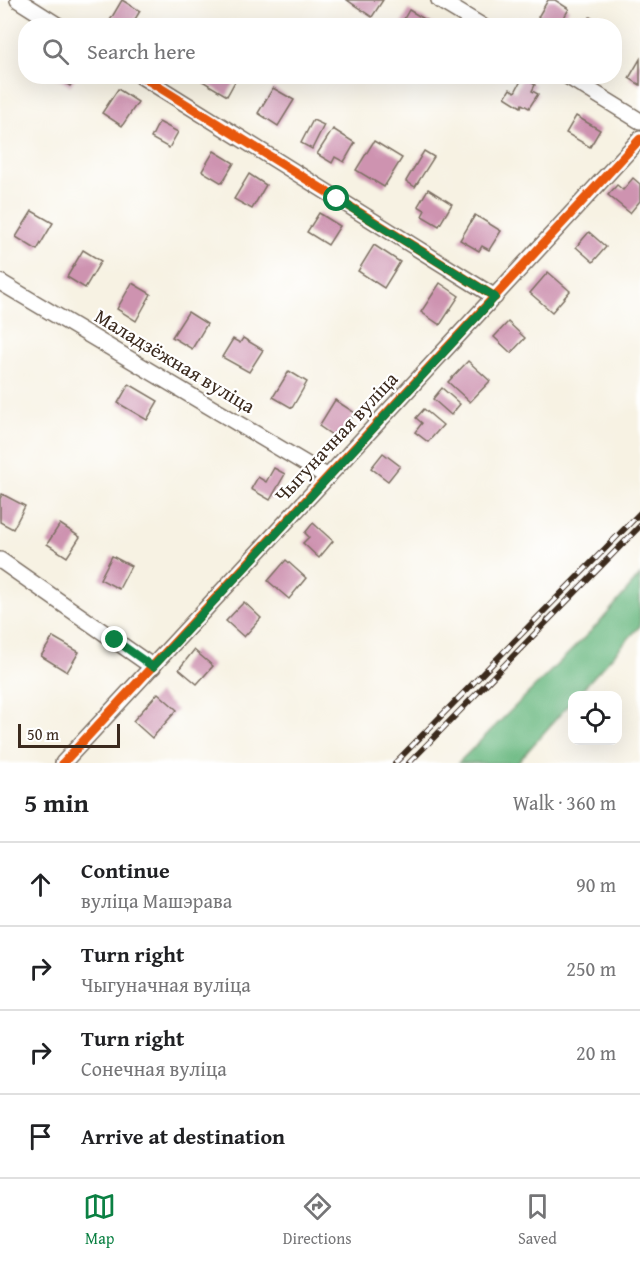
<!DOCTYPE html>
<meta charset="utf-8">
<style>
:root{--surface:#fff;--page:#f6f6f6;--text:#202124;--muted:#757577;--line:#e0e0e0;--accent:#0b8043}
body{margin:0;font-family:"Gentium Book Plus",serif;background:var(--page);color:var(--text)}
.controls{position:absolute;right:18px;bottom:18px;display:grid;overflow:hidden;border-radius:12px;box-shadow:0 6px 24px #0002}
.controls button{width:54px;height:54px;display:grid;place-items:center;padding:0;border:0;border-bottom:2px solid var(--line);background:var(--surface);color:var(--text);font:30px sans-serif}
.scale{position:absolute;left:18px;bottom:15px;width:102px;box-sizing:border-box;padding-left:6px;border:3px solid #3b2a1e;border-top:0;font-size:16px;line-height:21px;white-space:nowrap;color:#3b2a1e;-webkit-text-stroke:4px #fff;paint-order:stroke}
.stop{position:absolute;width:18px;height:18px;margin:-14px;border:4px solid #0b8043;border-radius:50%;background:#fff}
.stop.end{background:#0b8043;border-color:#fff;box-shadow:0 2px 6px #0008}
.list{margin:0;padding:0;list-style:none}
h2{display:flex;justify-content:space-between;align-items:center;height:78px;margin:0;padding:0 24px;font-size:26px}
h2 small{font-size:20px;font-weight:400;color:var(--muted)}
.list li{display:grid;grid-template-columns:39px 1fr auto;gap:18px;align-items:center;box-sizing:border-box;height:84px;padding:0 24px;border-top:2px solid var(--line)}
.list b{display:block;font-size:22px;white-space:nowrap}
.list p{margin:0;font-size:20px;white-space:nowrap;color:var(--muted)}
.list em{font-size:20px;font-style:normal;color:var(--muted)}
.icon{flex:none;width:33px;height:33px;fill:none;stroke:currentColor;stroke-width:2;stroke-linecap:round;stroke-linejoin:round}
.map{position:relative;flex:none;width:640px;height:763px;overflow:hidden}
.search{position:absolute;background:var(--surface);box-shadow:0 6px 24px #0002;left:18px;right:18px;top:18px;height:66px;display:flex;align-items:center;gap:15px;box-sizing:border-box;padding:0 21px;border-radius:24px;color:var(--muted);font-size:22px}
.sheet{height:414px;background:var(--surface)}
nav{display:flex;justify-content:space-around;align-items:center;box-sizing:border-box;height:84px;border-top:2px solid var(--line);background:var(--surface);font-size:16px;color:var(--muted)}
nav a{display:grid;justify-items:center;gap:3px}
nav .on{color:var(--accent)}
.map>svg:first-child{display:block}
.forest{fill:#6cb982;stroke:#547250;stroke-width:1.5}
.building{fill:#ce93b0}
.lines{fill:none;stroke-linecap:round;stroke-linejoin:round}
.minor-casing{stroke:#7d7063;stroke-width:18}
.minor{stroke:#fff;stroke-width:15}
.rail-casing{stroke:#3b2a1e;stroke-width:6}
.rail{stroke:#fff;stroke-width:4;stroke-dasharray:11;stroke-linecap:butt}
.cycleway-casing{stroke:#fff;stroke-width:13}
.cycleway{stroke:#e8590c;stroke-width:9}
.route{stroke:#0b8043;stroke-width:8}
.labels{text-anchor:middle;stroke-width:4.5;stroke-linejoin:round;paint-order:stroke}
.street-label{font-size:20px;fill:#3b2a1e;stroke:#fff}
</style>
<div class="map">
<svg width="640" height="763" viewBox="0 0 640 763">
<rect width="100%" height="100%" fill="#fff"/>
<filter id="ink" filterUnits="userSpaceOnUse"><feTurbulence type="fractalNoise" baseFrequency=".0167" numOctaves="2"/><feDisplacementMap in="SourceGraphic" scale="12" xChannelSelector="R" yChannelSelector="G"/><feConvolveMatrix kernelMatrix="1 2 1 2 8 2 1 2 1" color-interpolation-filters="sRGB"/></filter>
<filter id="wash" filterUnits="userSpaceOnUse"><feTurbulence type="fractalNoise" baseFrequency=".008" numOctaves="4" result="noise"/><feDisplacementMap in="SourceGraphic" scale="24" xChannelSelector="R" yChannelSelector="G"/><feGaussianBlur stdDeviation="1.35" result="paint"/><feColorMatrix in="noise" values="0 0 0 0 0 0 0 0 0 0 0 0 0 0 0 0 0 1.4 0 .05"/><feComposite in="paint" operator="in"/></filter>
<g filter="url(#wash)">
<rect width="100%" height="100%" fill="#f7f2e3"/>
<!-- forest -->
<polygon class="forest" points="640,575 640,626 577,695 572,696 572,701 517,763 458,763 601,621"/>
<g id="blocks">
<!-- building -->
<g class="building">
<polygon points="122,0 140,11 131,26 115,26 109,22"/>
<polygon points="347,0 383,0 372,17"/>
<polygon points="548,0 555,0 569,9 559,26 552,26 538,17"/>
<polygon points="409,10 436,26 400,26"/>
<polygon points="590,17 604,26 585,26"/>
<polygon points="640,59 640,85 629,78"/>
<polygon points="54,76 76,76 70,86"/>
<polygon points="201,76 238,76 227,96 199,79"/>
<polygon points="523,77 535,85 532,91 538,94 529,108 522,104 521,107 505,97 510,89 515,92"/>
<polygon points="273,88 294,100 278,126 258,113"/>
<polygon points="118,89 138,102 122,126 102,113"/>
<polygon points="576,116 600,130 590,147 566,133"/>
<polygon points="313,120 324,125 312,149 301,143"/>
<polygon points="159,122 178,132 169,148 151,138"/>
<polygon points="333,129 355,143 344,162 335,157 332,163 317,154"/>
<polygon points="374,141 402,158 384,187 356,170"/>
<polygon points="214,151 234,163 222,183 202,171"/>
<polygon points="424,151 434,157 415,187 406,181"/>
<polygon points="249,174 266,185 252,209 234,199"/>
<polygon points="633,178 640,184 640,201 630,213 608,195 617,185 623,190"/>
<polygon points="428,189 452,204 439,226 422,216 425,210 418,206"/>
<polygon points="32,211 53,223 37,250 16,237"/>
<polygon points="319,213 340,226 328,245 307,232"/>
<polygon points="475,215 501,231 489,250 482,246 479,251 460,240"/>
<polygon points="589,232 606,247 593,262 576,247"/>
<polygon points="374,245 400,262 384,288 358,271"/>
<polygon points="83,250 101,261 85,288 67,277"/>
<polygon points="548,272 570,291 552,312 530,293"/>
<polygon points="132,283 151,294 136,321 117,309"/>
<polygon points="440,283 459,296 440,325 421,312"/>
<polygon points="188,312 207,324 192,349 172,337"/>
<polygon points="508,322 525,338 511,353 494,337"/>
<polygon points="243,338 263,350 249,372 222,357 233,339 240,343"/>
<polygon points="468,361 490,381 470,402 448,382"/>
<polygon points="289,371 307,382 292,408 273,397"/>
<polygon points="129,384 158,401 147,420 118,403"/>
<polygon points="442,388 460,404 451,415 433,399"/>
<polygon points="335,400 355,413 338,439 319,426"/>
<polygon points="424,409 443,425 428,442 415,432 422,423 416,418"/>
<polygon points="383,453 400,466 388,481 371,468"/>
<polygon points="274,468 285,474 270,500 251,489 258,477 266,482"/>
<polygon points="2,494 25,506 13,529 0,522 0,499"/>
<polygon points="313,523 333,541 319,558 303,543 309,537 305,533"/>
<polygon points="60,524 80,537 67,557 47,544"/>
<polygon points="112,556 131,566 119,589 100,579"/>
<polygon points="286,560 306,578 289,599 268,581"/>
<polygon points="244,602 261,618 244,637 226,621"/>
<polygon points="53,637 79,652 67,672 41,656"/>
<polygon points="194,650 213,666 197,684 179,669"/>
<polygon points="158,693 177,710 152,738 133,721"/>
</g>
</g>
</g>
<g filter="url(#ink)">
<use href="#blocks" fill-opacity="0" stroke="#7d7063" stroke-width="1.5"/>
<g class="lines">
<!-- minor casing -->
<g class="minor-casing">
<g id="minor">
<polyline points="18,0 59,26"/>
<polyline points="439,0 482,26"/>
<polyline points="141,76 495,297"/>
<polyline points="567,76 640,121"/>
<polyline points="0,282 328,477"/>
<polyline points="0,560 153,667"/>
<polyline points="63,763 640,139"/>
</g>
</g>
<!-- minor -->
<use href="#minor" class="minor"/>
<!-- rail casing -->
<g class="rail-casing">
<g id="rail">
<polyline points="395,763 640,513"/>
<polyline points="409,763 640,526"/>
</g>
</g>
<!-- rail -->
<use href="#rail" class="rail"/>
<!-- cycleway casing -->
<g class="cycleway-casing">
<g id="cycleway">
<polyline points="141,76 495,297"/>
<polyline points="63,763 640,139"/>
</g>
</g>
<!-- cycleway -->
<use href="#cycleway" class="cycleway"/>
</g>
</g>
<g class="lines" filter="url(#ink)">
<!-- route -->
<polyline class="route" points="115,640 153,667 495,297 337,199"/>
</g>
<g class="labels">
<!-- street labels -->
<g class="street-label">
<text transform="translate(175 361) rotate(31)" y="7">Маладзёжная вуліца</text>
<text transform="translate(336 437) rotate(-47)" y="7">Чыгуначная вуліца</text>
</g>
</g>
</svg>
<div class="controls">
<button><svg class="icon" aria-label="locate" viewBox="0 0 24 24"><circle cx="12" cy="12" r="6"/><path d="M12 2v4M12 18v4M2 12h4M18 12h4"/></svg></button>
</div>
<div class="scale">50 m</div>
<div class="stop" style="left:337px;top:199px"></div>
<div class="stop end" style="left:115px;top:640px"></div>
<div class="search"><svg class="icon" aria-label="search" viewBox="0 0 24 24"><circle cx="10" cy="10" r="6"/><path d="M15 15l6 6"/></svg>Search here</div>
</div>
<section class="sheet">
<h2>5 min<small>Walk · 360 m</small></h2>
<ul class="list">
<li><svg class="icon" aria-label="ahead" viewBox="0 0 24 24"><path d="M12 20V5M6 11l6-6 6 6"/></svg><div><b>Continue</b><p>вуліца Машэрава</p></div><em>90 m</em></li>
<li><svg class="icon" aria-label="right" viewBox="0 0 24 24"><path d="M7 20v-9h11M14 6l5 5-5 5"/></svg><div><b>Turn right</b><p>Чыгуначная вуліца</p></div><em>250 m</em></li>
<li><svg class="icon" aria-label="right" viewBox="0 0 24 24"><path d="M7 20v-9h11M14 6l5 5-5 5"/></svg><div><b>Turn right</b><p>Сонечная вуліца</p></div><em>20 m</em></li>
<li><svg class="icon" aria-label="arrive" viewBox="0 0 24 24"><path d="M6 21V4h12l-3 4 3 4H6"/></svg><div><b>Arrive at destination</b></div></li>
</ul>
</section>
<nav>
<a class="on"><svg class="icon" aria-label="map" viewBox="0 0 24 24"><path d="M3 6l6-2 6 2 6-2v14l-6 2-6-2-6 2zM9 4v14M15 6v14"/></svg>Map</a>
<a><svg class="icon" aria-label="directions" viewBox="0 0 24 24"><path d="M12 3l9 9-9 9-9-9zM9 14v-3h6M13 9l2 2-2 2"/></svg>Directions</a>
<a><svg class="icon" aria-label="saved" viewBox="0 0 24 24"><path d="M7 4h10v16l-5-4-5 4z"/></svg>Saved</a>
</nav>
